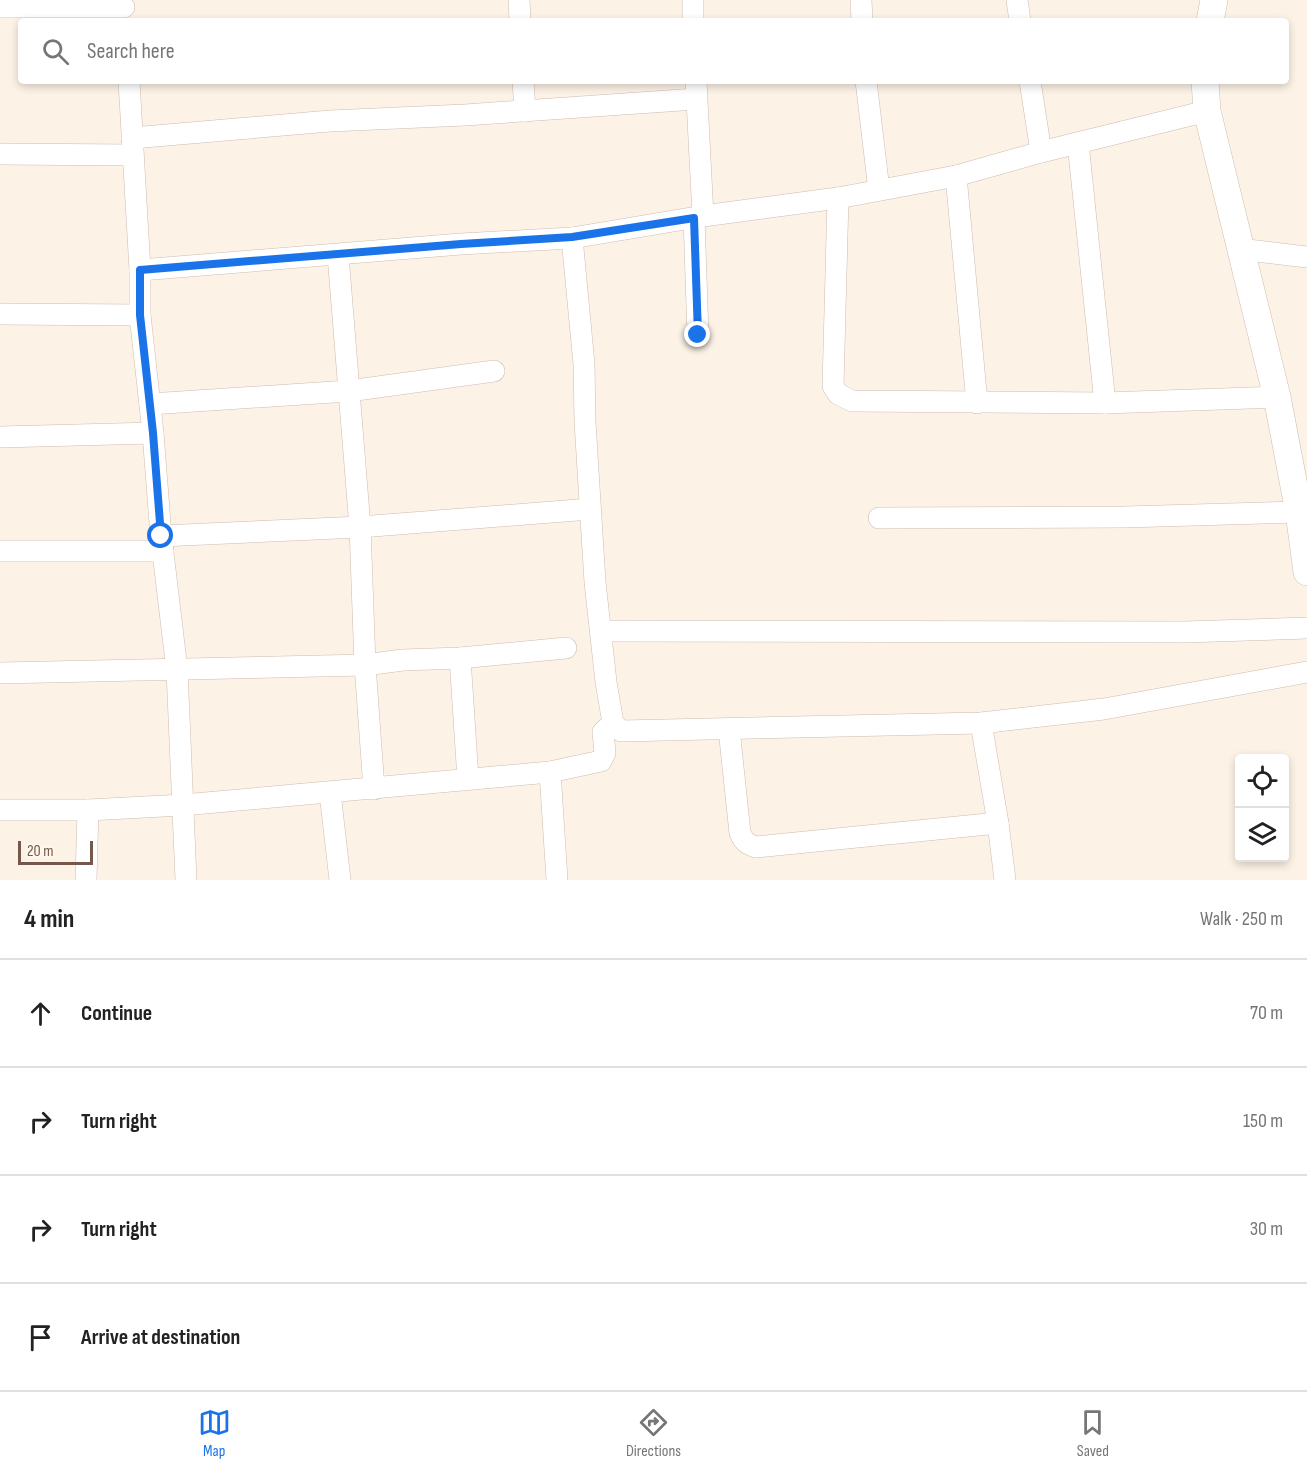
<!DOCTYPE html>
<meta charset="utf-8">
<style>
:root{--surface:#fff;--page:#f2f2f2;--text:#222;--muted:#767676;--line:#e0e0e0;--accent:#1a73e8}
body{margin:0;font-family:"Sofia Sans Condensed",sans-serif;background:var(--page);color:var(--text)}
.controls{position:absolute;right:18px;bottom:18px;display:grid;overflow:hidden;border-radius:6px;box-shadow:0 3px 9px #0003}
.controls button{width:54px;height:54px;display:grid;place-items:center;padding:0;border:0;border-bottom:2px solid var(--line);background:var(--surface);color:var(--text);font:30px sans-serif}
.scale{position:absolute;left:18px;bottom:15px;width:75px;box-sizing:border-box;padding-left:6px;border:3px solid #75584b;border-top:0;font-size:16px;line-height:21px;white-space:nowrap;color:#75584b;-webkit-text-stroke:4px #fff7ec;paint-order:stroke}
.stop{position:absolute;width:18px;height:18px;margin:-14px;border:4px solid #1a73e8;border-radius:50%;background:#fff}
.stop.end{background:#1a73e8;border-color:#fff;box-shadow:0 2px 6px #0008}
.list{margin:0;padding:0;list-style:none}
h2{display:flex;justify-content:space-between;align-items:center;height:78px;margin:0;padding:0 24px;font-size:26px}
h2 small{font-size:20px;font-weight:400;color:var(--muted)}
.list li{display:grid;grid-template-columns:39px 1fr auto;gap:18px;align-items:center;box-sizing:border-box;height:108px;padding:0 24px;border-top:2px solid var(--line)}
.list b{display:block;font-size:22px;white-space:nowrap}
.list em{font-size:20px;font-style:normal;color:var(--muted)}
.icon{flex:none;width:33px;height:33px;fill:none;stroke:currentColor;stroke-width:2;stroke-linecap:round;stroke-linejoin:round}
.map{position:relative;flex:none;width:1307px;height:880px;overflow:hidden}
.search{position:absolute;background:var(--surface);box-shadow:0 3px 9px #0003;left:18px;right:18px;top:18px;height:66px;display:flex;align-items:center;gap:15px;box-sizing:border-box;padding:0 21px;border-radius:6px;color:var(--muted);font-size:22px}
.sheet{height:510px;background:var(--surface)}
nav{display:flex;justify-content:space-around;align-items:center;box-sizing:border-box;height:84px;border-top:2px solid var(--line);background:var(--surface);font-size:16px;color:var(--muted)}
nav a{display:grid;justify-items:center;gap:3px}
nav .on{color:var(--accent)}
.map>svg:first-child{display:block}
.lines{fill:none;stroke-linecap:round;stroke-linejoin:round}
.minor-casing{stroke:#cfbcaf;stroke-width:22}
.tertiary-casing{stroke:#cfbcaf;stroke-width:28}
.minor{stroke:#fff;stroke-width:21}
.tertiary{stroke:#fff;stroke-width:27}
.route{stroke:#1a73e8;stroke-width:8}
</style>
<div class="map">
<svg width="1307" height="880" viewBox="0 0 1307 880">
<rect width="100%" height="100%" fill="#fcf2e6"/>
<g class="lines">
<!-- minor casing -->
<g class="minor-casing">
<g id="minor">
<polyline points="519,0 520,21"/>
<polyline points="693,0 693,21"/>
<polyline points="861,0 862,21"/>
<polyline points="1017,0 1020,21"/>
<polyline points="0,7 124,7"/>
<polyline points="129,81 140,270 140,315 153,433 161,536 177,670 186,880"/>
<polyline points="523,81 525,111"/>
<polyline points="696,81 703,216"/>
<polyline points="866,81 879,190"/>
<polyline points="1030,81 1041,152"/>
<polyline points="132,138 330,121 465,115 696,99"/>
<polyline points="1078,143 1105,403"/>
<polyline points="0,154 132,155"/>
<polyline points="956,176 977,403"/>
<polyline points="838,198 833,386 838,394 852,401 1105,403 1277,397"/>
<polyline points="694,218 698,335"/>
<polyline points="572,238 584,364 585,422 595,582 606,682 613,723 621,731 981,723 1104,709 1307,672"/>
<polyline points="1239,249 1307,257"/>
<polyline points="338,255 360,527 365,665 374,789"/>
<polyline points="140,270 461,244 572,238 703,216 838,198 956,176 1041,152 1207,111"/>
<polyline points="0,314 140,315"/>
<polyline points="150,404 349,391 494,371"/>
<polyline points="0,437 153,433"/>
<polyline points="879,518 1125,517 1299,512"/>
<polyline points="161,536 360,527 590,509"/>
<polyline points="0,551 163,551"/>
<polyline points="601,631 1184,632 1307,628"/>
<polyline points="460,658 468,779"/>
<polyline points="0,673 365,665 403,660 460,658 566,648"/>
<polyline points="981,723 998,823 1005,880"/>
<path d="M729,729L740,833C744,842 747,844 756,847L998,823"/>
<polyline points="550,772 557,880"/>
<polyline points="330,793 340,880"/>
<polyline points="0,810 88,810 183,805 550,772 601,761 605,753 603,732 613,723"/>
<polyline points="86,880 88,810"/>
</g>
</g>
<!-- tertiary casing -->
<g class="tertiary-casing">
<g id="tertiary">
<polyline points="1210,21 1214,0"/>
<polyline points="1205,81 1207,111 1277,397 1299,512 1307,572"/>
</g>
</g>
<!-- minor -->
<use href="#minor" class="minor"/>
<!-- tertiary -->
<use href="#tertiary" class="tertiary"/>
</g>
<g class="lines">
<!-- route -->
<polyline class="route" points="161,536 153,433 140,315 140,270 461,244 572,237 694,218 698,335"/>
</g>
</svg>
<div class="controls">
<button><svg class="icon" aria-label="locate" viewBox="0 0 24 24"><circle cx="12" cy="12" r="6"/><path d="M12 2v4M12 18v4M2 12h4M18 12h4"/></svg></button>
<button><svg class="icon" aria-label="layers" viewBox="0 0 24 24"><path d="M12 4l9 5-9 5-9-5zM3 14l9 5 9-5"/></svg></button>
</div>
<div class="scale">20 m</div>
<div class="stop" style="left:161px;top:536px"></div>
<div class="stop end" style="left:698px;top:335px"></div>
<div class="search"><svg class="icon" aria-label="search" viewBox="0 0 24 24"><circle cx="10" cy="10" r="6"/><path d="M15 15l6 6"/></svg>Search here</div>
</div>
<section class="sheet">
<h2>4 min<small>Walk · 250 m</small></h2>
<ul class="list">
<li><svg class="icon" aria-label="ahead" viewBox="0 0 24 24"><path d="M12 20V5M6 11l6-6 6 6"/></svg><div><b>Continue</b></div><em>70 m</em></li>
<li><svg class="icon" aria-label="right" viewBox="0 0 24 24"><path d="M7 20v-9h11M14 6l5 5-5 5"/></svg><div><b>Turn right</b></div><em>150 m</em></li>
<li><svg class="icon" aria-label="right" viewBox="0 0 24 24"><path d="M7 20v-9h11M14 6l5 5-5 5"/></svg><div><b>Turn right</b></div><em>30 m</em></li>
<li><svg class="icon" aria-label="arrive" viewBox="0 0 24 24"><path d="M6 21V4h12l-3 4 3 4H6"/></svg><div><b>Arrive at destination</b></div></li>
</ul>
</section>
<nav>
<a class="on"><svg class="icon" aria-label="map" viewBox="0 0 24 24"><path d="M3 6l6-2 6 2 6-2v14l-6 2-6-2-6 2zM9 4v14M15 6v14"/></svg>Map</a>
<a><svg class="icon" aria-label="directions" viewBox="0 0 24 24"><path d="M12 3l9 9-9 9-9-9zM9 14v-3h6M13 9l2 2-2 2"/></svg>Directions</a>
<a><svg class="icon" aria-label="saved" viewBox="0 0 24 24"><path d="M7 4h10v16l-5-4-5 4z"/></svg>Saved</a>
</nav>
